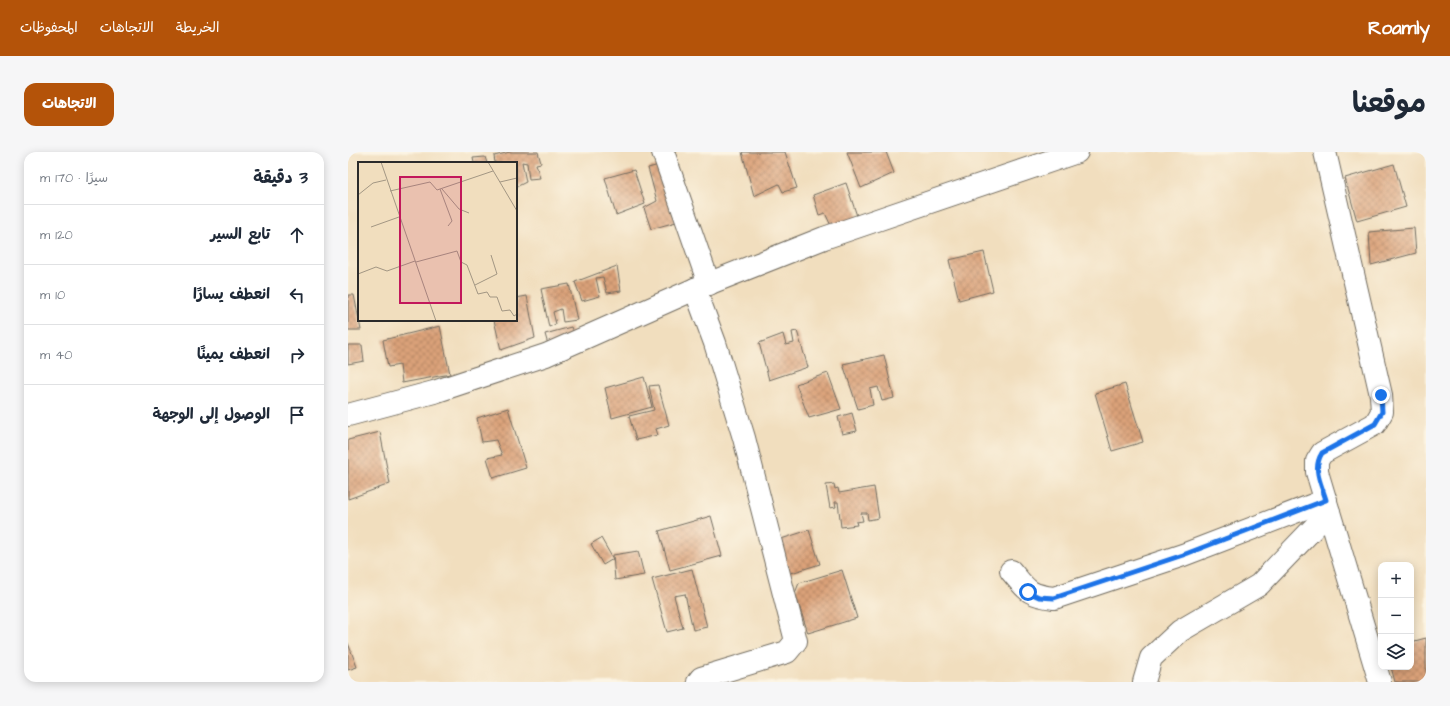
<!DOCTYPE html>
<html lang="ar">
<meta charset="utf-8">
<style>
:root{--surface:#fff;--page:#f6f6f7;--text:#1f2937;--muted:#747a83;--line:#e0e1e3;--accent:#b45309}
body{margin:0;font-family:"Architects Daughter","Playpen Sans Arabic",sans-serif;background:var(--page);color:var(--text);direction:rtl}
.controls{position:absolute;right:12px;bottom:12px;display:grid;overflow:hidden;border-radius:8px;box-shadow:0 2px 10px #0003}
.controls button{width:36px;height:36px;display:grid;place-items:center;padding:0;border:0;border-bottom:1px solid var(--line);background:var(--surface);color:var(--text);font:20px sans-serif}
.stop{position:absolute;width:12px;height:12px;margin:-9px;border:3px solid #1a73e8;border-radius:50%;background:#fff}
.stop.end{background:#1a73e8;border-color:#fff;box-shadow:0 1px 4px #0008}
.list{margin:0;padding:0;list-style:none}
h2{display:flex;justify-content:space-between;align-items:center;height:52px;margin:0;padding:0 16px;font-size:17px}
h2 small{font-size:13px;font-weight:400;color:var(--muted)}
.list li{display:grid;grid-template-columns:26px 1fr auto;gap:12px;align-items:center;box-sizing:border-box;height:60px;padding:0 16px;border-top:1px solid var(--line)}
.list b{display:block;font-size:15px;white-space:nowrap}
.list em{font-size:13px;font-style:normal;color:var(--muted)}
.icon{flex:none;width:22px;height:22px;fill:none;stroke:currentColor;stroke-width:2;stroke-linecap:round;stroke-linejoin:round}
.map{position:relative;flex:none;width:1078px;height:530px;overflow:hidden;direction:ltr;border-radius:12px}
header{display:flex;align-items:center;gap:24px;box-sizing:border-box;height:56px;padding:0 20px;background:var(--accent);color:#fff}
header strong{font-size:19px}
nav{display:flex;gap:22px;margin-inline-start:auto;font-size:14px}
.intro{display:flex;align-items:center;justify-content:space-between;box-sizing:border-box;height:96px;padding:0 24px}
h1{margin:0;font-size:28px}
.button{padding:10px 18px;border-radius:12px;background:var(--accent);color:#fff;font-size:14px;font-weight:700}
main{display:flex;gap:24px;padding:0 24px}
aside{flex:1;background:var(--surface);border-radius:12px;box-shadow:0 2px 10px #0003}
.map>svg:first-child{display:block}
.building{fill:url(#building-cross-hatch)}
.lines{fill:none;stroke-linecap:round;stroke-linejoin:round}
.minor-casing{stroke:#706a5e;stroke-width:24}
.minor{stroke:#fff;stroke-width:22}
.route{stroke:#1a73e8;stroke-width:5}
.inset-road{fill:none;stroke:#a29683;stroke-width:1}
.view{fill:#c2185b;fill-opacity:0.15;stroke:#c2185b;stroke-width:2}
.inset-edge{fill:none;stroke:#2b2b2b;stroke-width:2}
</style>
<header>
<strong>Roamly</strong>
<nav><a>الخريطة</a><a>الاتجاهات</a><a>المحفوظات</a></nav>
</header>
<div class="intro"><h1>موقعنا</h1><a class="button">الاتجاهات</a></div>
<main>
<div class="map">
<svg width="1078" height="530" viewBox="0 0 1078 530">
<defs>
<pattern id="building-cross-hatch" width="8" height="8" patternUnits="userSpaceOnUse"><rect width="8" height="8" fill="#dba279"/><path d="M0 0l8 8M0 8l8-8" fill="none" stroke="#b28463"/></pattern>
</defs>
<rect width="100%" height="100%" fill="#fcf5e5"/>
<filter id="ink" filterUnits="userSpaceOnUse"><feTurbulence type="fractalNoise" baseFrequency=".025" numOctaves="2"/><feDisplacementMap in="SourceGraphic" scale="8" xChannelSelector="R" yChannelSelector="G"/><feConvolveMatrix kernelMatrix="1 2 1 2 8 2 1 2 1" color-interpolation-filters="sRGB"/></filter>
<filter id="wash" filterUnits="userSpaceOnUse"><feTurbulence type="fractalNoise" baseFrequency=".012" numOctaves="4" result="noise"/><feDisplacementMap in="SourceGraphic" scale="16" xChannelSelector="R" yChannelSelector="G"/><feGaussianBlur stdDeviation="0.9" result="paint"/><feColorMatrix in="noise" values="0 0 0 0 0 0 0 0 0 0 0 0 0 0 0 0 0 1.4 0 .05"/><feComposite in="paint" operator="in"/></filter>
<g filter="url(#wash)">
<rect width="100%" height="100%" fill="#f1debe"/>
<g id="blocks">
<!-- building -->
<g class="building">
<polygon points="162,0 190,0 193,11 188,12 192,26 181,27 179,11 174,10 178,30 168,35 168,11 147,11 146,4"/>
<polygon points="394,0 437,0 449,36 435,40 431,32 406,44"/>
<polygon points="499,0 538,0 546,21 513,36"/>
<polygon points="137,5 139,11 126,11 125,6"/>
<polygon points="1046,12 1058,55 1009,69 997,26"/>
<polygon points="311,13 328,70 303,77 296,56 309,49 300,16"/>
<polygon points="286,18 297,52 268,63 257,26"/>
<polygon points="498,31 510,67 485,78 477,61 471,63 465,43"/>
<polygon points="1066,76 1068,101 1023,113 1021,80"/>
<polygon points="636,100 645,139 611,148 601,108"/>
<polygon points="269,114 273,139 259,141 255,125 248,126 252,144 234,149 227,130"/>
<polygon points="221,132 229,168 215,170 213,157 205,160 208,172 201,175 193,137"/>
<polygon points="0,143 6,143 13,178 0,178"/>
<polygon points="179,144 187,186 153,198 146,168 168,168 168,146"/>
<polygon points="92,174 102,222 54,231 52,213 40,215 35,188"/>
<polygon points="223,175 231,194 203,203 197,182"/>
<polygon points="449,179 460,215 421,228 411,191 435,182 438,193 446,191 444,180"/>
<polygon points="0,193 14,193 16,209 0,212"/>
<polygon points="536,203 546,246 534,249 530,235 522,237 525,253 510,257 495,212"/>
<polygon points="480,221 493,257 461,266 448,232"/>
<polygon points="296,225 304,255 264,266 257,236"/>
<polygon points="777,232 795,290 764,299 747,241"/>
<polygon points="310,233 321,273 308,277 310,283 288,288 281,264 306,258 301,234"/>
<polygon points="160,256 178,316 145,326 139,306 154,303 148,288 134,290 129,266"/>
<polygon points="504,261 509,279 494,282 490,265"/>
<polygon points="32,280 42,332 0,347 0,288"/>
<polygon points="486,332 487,337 490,336 491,341 526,335 531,366 520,368 519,361 513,361 515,369 508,370 509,373 493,375 490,350 487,350 488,355 482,356 478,333"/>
<polygon points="363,364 374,404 322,418 311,379"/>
<polygon points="461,378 472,412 440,422 430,388"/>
<polygon points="253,386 265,407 255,413 243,392"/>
<polygon points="290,399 296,423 267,428 265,403"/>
<polygon points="344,417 359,475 345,478 337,442 326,444 335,476 319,480 304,427"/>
<polygon points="494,418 509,466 460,481 447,441 451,431"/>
<polygon points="1078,486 1078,530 1047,530 1043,515 1063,515 1063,490"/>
<polygon points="0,491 9,515 0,518"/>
</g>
</g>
</g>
<g filter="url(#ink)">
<use href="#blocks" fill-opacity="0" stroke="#706a5e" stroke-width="1"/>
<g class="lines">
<!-- minor casing -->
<g class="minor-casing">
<g id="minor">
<polyline points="315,0 361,132"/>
<polyline points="977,0 1033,243 1034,260 1027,272 974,301 969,309 969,320 1032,530"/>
<polyline points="347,137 367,191 396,286 448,489 439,500 353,526 350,530"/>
<polyline points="0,263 86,240 198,203 347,137 476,86 729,0"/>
<path d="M663,419C679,438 680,443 706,446L835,403L978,348"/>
<polyline points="796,530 803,506 832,479 911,433 981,360"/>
</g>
</g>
<!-- minor -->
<use href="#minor" class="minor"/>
</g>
</g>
<g class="lines" filter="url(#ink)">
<!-- route -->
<path class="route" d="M680,440L691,445L706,446L835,403L978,348C973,331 964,317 974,301L1027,272L1034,260L1033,243"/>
</g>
<!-- overview -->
<g transform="translate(10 10)">
<rect width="159" height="159" fill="#f1debe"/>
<path class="inset-road" d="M23,0L78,159M130,0L159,49M142,20L159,16M82,27L94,59L90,64M84,27L101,47L111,51M32,29L72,20L79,28L135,9M0,33L15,21L28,18M13,65L41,55M58,100L99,89L103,100L109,103L120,132L129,130L132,135H139L144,149L152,148L156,154L159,152M0,112L18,105L29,109L57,99M117,123L139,112L133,93"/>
<path class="view" d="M42,15H103V141H42Z"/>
<rect width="159" height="159" class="inset-edge"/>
</g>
</svg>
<div class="controls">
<button>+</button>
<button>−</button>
<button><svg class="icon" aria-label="layers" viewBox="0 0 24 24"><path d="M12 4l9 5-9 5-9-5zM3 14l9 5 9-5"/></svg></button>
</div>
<div class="stop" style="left:680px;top:440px"></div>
<div class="stop end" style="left:1033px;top:243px"></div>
</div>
<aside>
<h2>3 دقيقة<small>سيرًا · 170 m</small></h2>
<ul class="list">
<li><svg class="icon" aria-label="ahead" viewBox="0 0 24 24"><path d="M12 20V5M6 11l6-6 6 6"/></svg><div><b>تابع السير</b></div><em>120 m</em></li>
<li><svg class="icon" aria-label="left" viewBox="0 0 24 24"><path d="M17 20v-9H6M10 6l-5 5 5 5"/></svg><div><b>انعطف يسارًا</b></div><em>10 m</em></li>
<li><svg class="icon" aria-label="right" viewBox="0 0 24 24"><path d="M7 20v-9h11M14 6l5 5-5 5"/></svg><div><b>انعطف يمينًا</b></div><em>40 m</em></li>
<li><svg class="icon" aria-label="arrive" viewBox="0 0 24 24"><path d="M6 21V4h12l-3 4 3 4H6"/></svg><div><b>الوصول إلى الوجهة</b></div></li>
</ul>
</aside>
</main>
